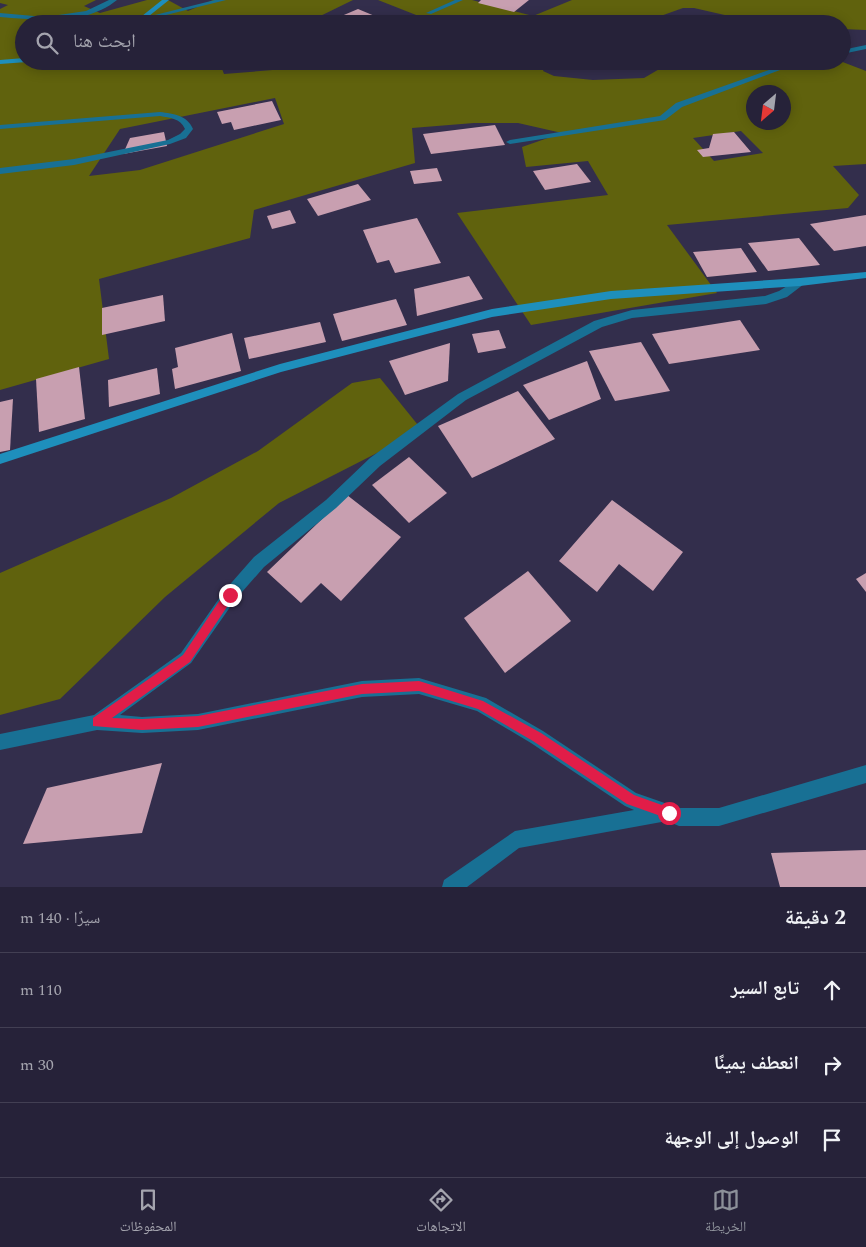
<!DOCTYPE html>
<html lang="ar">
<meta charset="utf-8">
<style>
:root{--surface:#262239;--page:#2e2a41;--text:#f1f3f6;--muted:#a4a4ae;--line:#423f53;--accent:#8c9099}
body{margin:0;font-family:Spectral,"Noto Naskh Arabic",serif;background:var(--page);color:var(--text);direction:rtl}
.compass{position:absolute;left:746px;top:85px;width:45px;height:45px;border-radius:50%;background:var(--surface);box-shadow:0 2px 12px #0003;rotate:208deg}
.stop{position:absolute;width:15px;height:15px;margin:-11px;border:4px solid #e11d48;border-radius:50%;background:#fff}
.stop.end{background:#e11d48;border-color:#fff;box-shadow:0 1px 5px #0008}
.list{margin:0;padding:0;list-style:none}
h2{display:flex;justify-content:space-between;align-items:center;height:65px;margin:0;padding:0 20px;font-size:21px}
h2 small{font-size:16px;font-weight:400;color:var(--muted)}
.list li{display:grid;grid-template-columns:32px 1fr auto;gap:15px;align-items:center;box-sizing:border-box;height:75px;padding:0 20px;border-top:1px solid var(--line)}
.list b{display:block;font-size:19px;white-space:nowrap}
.list em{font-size:16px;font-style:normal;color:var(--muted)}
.icon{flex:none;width:28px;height:28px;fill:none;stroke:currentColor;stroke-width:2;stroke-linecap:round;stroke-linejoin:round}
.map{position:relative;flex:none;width:866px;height:887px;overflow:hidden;direction:ltr}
.search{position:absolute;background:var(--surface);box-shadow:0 2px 12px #0003;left:15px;right:15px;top:15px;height:55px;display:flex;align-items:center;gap:12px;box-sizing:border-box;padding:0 18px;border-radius:28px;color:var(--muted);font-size:19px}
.sheet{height:290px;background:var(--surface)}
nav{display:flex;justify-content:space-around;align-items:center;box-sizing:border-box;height:70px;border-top:1px solid var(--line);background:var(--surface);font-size:14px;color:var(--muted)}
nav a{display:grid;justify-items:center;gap:2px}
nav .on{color:var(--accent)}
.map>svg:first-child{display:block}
.green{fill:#60620d;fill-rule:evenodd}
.building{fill:#c89fb0}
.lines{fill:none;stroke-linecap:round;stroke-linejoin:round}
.street{fill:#187094;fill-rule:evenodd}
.secondary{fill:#1e8fbc;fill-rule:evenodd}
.route{fill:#e11d48}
</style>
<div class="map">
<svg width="866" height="887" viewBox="0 0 866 887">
<rect width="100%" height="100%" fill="#332e4c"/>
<!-- green -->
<g class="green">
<path d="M0,0H96L84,6L100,13L147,0H168L188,11L213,0H353L306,23L24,24V61H219L224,74L322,66L341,61H547L543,71L554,76L593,80L644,78L673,61H840L866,71V164L833,166L859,195L848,208L667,225L717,293L531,325L457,213L608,195L588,161L526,167L522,147L562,133L518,123H474L412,128L415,163L254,210L250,238L99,279L109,359L0,390V9L8,5L0,3ZM754,92H784V122H754ZM275,98L284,124L140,170L89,176L120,129ZM741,131L763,153L714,161L693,138Z"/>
<polygon points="378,0 472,0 533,16 572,0 866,0 866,30 842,29 842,24 764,24 694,8 683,8 655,18 629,24 439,24"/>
<polygon points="380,378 422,430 279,503 165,597 60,699 0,715 0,573 171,498 258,451 352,383"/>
</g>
<!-- building -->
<g class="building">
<polygon points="481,0 529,0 514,12 478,3"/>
<polygon points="358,9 394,24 340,24 332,20"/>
<polygon points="218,61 243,61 243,62 222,67"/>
<polygon points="272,101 281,120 234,130 231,122 222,124 217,112"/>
<polygon points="495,125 505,145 431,154 423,134"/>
<polygon points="164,132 167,146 123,154 130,138"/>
<polygon points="734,132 751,152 703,157 697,150 709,148 713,134"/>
<polygon points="577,164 591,182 545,190 533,171"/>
<polygon points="437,168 442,181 414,184 410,171"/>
<polygon points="358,184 371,200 318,216 307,199"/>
<polygon points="290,210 296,223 272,229 267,216"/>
<polygon points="866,215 866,246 834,251 810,224"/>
<polygon points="417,218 441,263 395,273 389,260 377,263 363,230"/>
<polygon points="799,238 820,265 768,271 748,243"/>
<polygon points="741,248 757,272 707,277 693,252"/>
<polygon points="469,276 483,299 417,316 414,289"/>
<polygon points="163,295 165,321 102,335 102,308"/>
<polygon points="396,299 407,325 342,341 333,314"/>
<polygon points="740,320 760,350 669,364 652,334"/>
<polygon points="320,322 326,342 249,359 244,338"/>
<polygon points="499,330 506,348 478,353 472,334"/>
<polygon points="232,333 241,371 175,389 172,369 178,367 175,348"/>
<polygon points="641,342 670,391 615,401 589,351"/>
<polygon points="450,343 448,381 405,395 389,361"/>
<polygon points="587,361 601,399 549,420 523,385"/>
<polygon points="79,367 85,419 39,432 36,379"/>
<polygon points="157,368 160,394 109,407 108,380"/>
<polygon points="518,391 555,439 472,478 438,426"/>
<polygon points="13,399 10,450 0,452 0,402"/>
<polygon points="409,457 447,493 409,523 372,485"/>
<polygon points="347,495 401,537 341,601 321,583 301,603 267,572"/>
<polygon points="612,500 683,552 653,591 619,564 597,592 559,561"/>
<polygon points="528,571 571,621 505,673 464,618"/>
<polygon points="866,573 866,592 856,579"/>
<polygon points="162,763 142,833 23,844 47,788"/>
<polygon points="866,850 866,887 780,887 771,853"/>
</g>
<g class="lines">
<!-- street -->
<g class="street">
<path d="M109,0H117C85,26 38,20 0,17V13L45,17L86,11Z"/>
<polygon points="215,0 226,0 142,21 139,19"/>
<polygon points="455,0 463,0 431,14 426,13"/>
<polygon points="225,21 228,24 163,24 166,22"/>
<polygon points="866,45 866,49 842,54 842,50"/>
<polygon points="794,61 804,61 682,107 665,120 510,144 506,142 510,140 660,116 676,103"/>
<path d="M160,112C174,114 187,115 193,129L186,138L170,144L74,165L0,174V168L74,159L168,140L180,134L185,129C180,118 170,118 160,116L0,129V125Z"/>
<polygon points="800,278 805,282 804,284 787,297 766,304 632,318 602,327 466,400 380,466 336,508 264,567 235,600 191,663 120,715 142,717 198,714 362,681 419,678 486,698 543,731 636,793 679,808 719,808 866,765 866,783 719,826 679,826 667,821 519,848 467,887 442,887 444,880 515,831 634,810 625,806 531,743 477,711 419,694 362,697 198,730 142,733 97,730 0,750 0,734 94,715 181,653 225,590 254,557 326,500 370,458 458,394 594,321 632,310 765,296 779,291"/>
</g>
<!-- secondary -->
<g class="secondary">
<polygon points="162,0 169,0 139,24 132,24"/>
<polygon points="24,58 24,61 27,62 0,64 0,60"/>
<polygon points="866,272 866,278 800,286 611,299 492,317 281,372 0,464 0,454 280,364 492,309 611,291 800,278"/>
</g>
</g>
<!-- route -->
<polygon class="route" points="230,590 233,591 233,598 190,662 112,718 142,719 198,716 362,684 419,681 483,701 541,733 634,795 673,809 673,817 669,819 627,804 533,741 478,709 419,691 362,694 198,727 142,730 93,726 93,718 183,655 226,591"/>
</svg>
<svg class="compass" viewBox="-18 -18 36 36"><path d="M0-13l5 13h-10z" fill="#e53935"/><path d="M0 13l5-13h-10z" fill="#a4a4ae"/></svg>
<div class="stop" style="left:669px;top:813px"></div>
<div class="stop end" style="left:230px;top:595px"></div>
<div class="search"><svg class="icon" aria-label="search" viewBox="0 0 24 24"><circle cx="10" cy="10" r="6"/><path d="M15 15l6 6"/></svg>ابحث هنا</div>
</div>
<section class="sheet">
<h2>2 دقيقة<small>سيرًا · 140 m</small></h2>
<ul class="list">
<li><svg class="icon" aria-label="ahead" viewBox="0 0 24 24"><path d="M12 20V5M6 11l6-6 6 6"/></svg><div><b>تابع السير</b></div><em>110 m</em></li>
<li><svg class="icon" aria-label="right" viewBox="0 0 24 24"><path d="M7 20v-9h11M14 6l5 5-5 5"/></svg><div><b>انعطف يمينًا</b></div><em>30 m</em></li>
<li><svg class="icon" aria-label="arrive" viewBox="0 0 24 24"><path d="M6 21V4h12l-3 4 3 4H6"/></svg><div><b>الوصول إلى الوجهة</b></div></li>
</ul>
</section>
<nav>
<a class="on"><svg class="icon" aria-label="map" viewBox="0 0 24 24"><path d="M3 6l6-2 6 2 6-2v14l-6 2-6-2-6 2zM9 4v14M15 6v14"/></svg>الخريطة</a>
<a><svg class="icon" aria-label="directions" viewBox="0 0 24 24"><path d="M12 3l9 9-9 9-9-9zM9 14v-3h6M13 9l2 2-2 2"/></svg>الاتجاهات</a>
<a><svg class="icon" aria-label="saved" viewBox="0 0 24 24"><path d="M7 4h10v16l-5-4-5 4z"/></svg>المحفوظات</a>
</nav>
